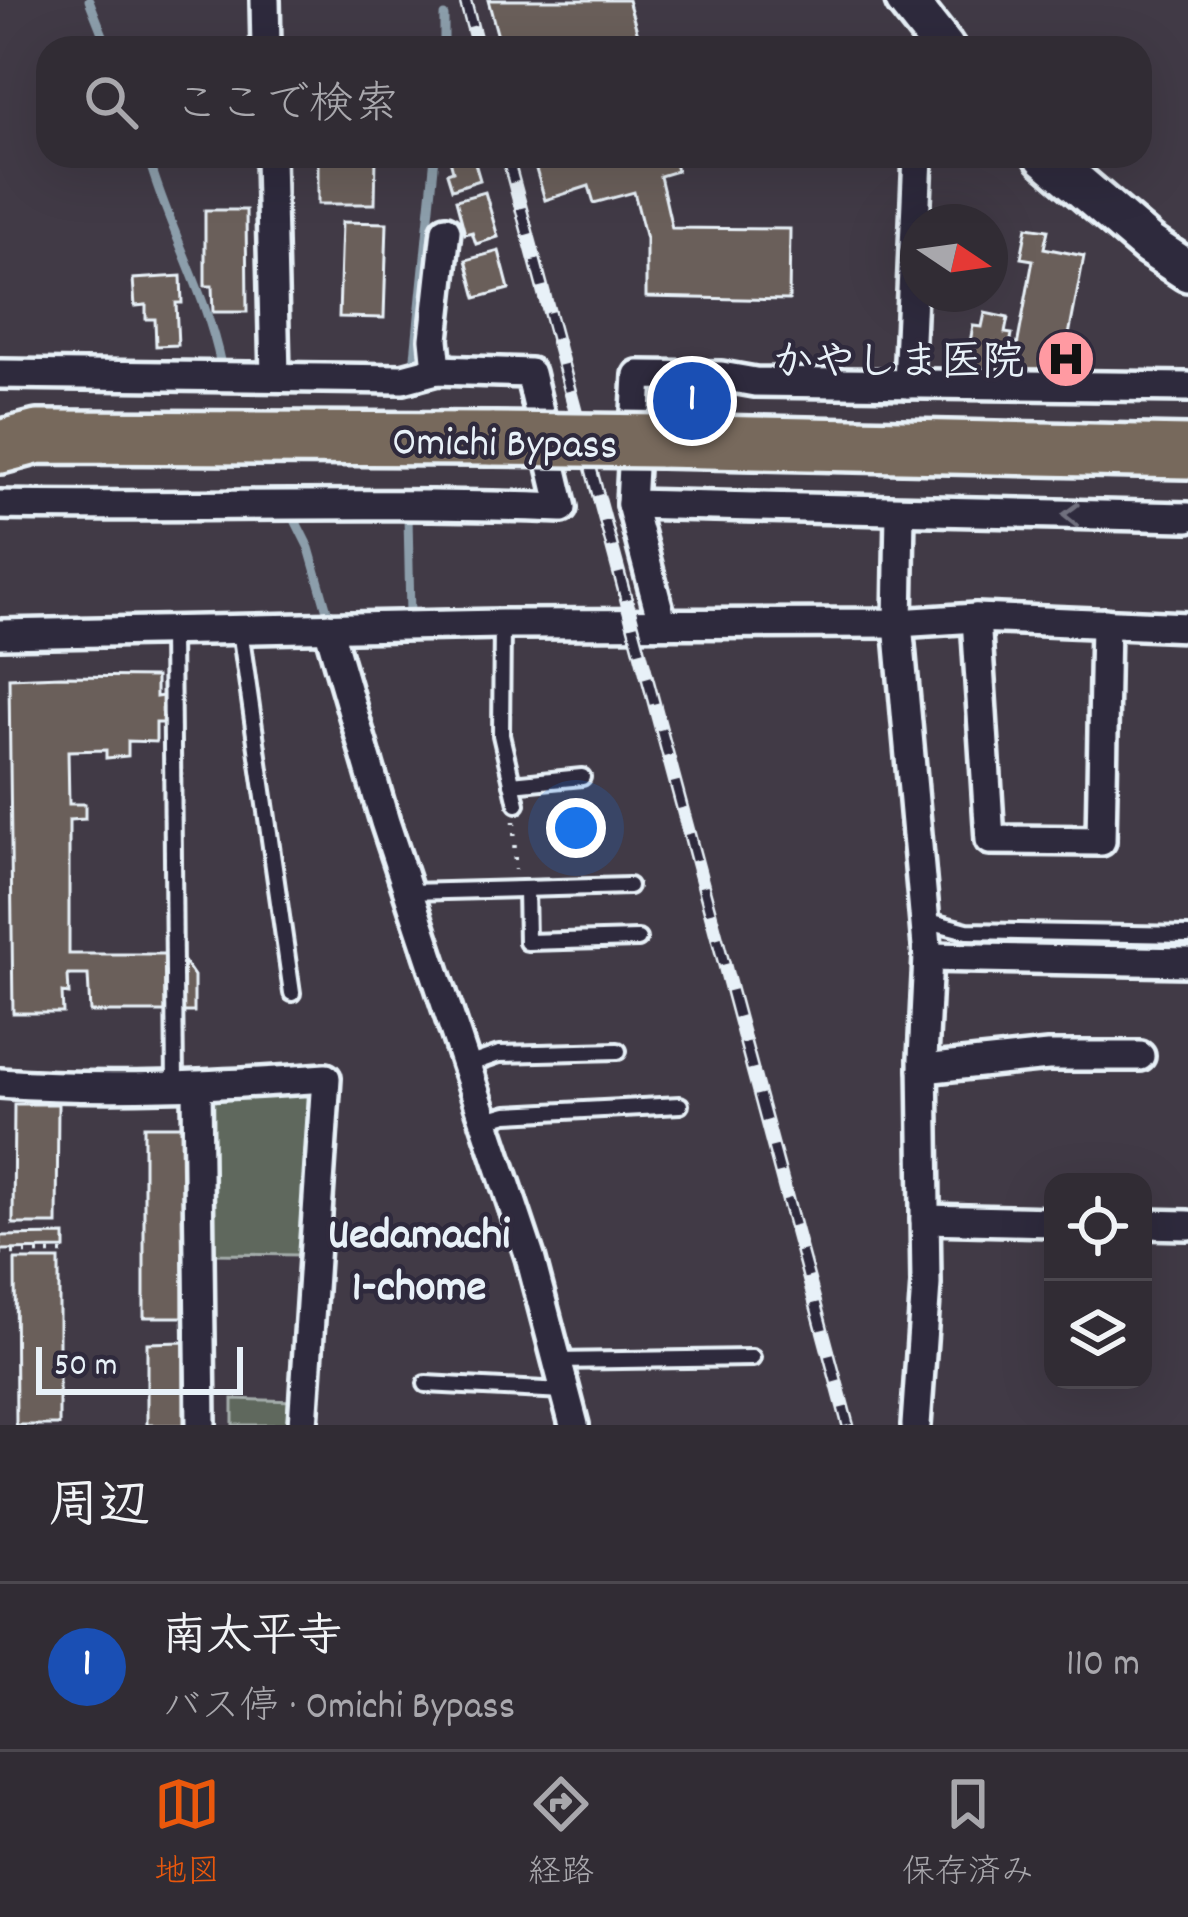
<!DOCTYPE html>
<html lang="ja">
<meta charset="utf-8">
<style>
:root{--surface:#312c34;--page:#3d3840;--text:#f1f3f6;--muted:#a8a7ac;--line:#4c484f;--accent:#ea580c}
body{margin:0;font-family:Dekko,"Klee One",sans-serif;background:var(--page);color:var(--text)}
.controls{position:absolute;right:36px;bottom:36px;display:grid;overflow:hidden;border-radius:24px;box-shadow:0 12px 48px #0002}
.controls button{width:108px;height:108px;display:grid;place-items:center;padding:0;border:0;border-bottom:3px solid var(--line);background:var(--surface);color:var(--text);font:60px sans-serif}
.compass{position:absolute;left:900px;top:204px;width:108px;height:108px;border-radius:50%;background:var(--surface);box-shadow:0 12px 48px #0002;rotate:103deg}
.scale{position:absolute;left:36px;bottom:30px;width:207px;box-sizing:border-box;padding-left:12px;border:6px solid #e8f1f8;border-top:0;font-size:33px;line-height:42px;white-space:nowrap;color:#e8f1f8;-webkit-text-stroke:9px #2f2a3d;paint-order:stroke}
.you{position:absolute;left:576px;top:828px;width:42px;height:42px;margin:-30px;border:9px solid #fff;border-radius:50%;background:#1a73e8;box-shadow:0 0 0 18px #1a73e833}
.badge{display:grid;place-items:center;width:78px;height:78px;border-radius:50%;background:var(--accent);color:#fff;font-size:39px;font-weight:700}
.pin{position:absolute;translate:-50% -50%;border:6px solid #fff;box-shadow:0 3px 12px #0006}
.list{margin:0;padding:0;list-style:none}
h2{display:flex;justify-content:space-between;align-items:center;height:156px;margin:0;padding:0 48px;font-size:51px}
h2 small{font-size:39px;font-weight:400;color:var(--muted)}
.list li{display:grid;grid-template-columns:78px 1fr auto;gap:36px;align-items:center;box-sizing:border-box;height:168px;padding:0 48px;border-top:3px solid var(--line)}
.list b{display:block;font-size:45px;white-space:nowrap}
.list p{margin:0;font-size:39px;white-space:nowrap;color:var(--muted)}
.list em{font-size:39px;font-style:normal;color:var(--muted)}
.icon{flex:none;width:66px;height:66px;fill:none;stroke:currentColor;stroke-width:2;stroke-linecap:round;stroke-linejoin:round}
.map{position:relative;flex:none;width:1188px;height:1425px;overflow:hidden}
.search{position:absolute;background:var(--surface);box-shadow:0 12px 48px #0002;left:36px;right:36px;top:36px;height:132px;display:flex;align-items:center;gap:30px;box-sizing:border-box;padding:0 42px;border-radius:36px;color:var(--muted);font-size:45px}
.sheet{height:324px;background:var(--surface)}
nav{display:flex;justify-content:space-around;align-items:center;box-sizing:border-box;height:168px;border-top:3px solid var(--line);background:var(--surface);font-size:33px;color:var(--muted)}
nav a{display:grid;justify-items:center;gap:6px}
nav .on{color:var(--accent)}
.map>svg:first-child{display:block}
.green{fill:#5e685d;stroke:#a3acaa;stroke-width:3}
.lines{fill:none;stroke-linecap:round;stroke-linejoin:round}
.stream{stroke:#8c9eab;stroke-width:9}
.building{fill:#6b5e5a;stroke:#e8f1f8;stroke-width:3}
.lane-casing{stroke:#e8f1f8;stroke-width:22}
.street-casing{stroke:#e8f1f8;stroke-width:36}
.secondary-casing{stroke:#e8f1f8;stroke-width:48}
.highway-casing{stroke:#e8f1f8;stroke-width:60}
.path{stroke:#e8f1f8;stroke-width:4.5;stroke-dasharray:3 9;stroke-linecap:butt}
.lane{stroke:#2f2a3d;stroke-width:14}
.street{stroke:#2f2a3d;stroke-width:27}
.secondary{stroke:#2f2a3d;stroke-width:39}
.highway{stroke:#77695c;stroke-width:51}
.rail-casing{stroke:#e8f1f8;stroke-width:14}
.rail{stroke:#2f2a3d;stroke-width:9;stroke-dasharray:27;stroke-linecap:butt}
.highway-bridge-casing{stroke:#e8f1f8;stroke-width:60;stroke-linecap:butt}
.highway-bridge{stroke:#77695c;stroke-width:51}
.oneway{stroke:#70707e}
.labels{text-anchor:middle;stroke-width:9;stroke-linejoin:round;paint-order:stroke}
.poi-label{font-size:42px;font-weight:bold;fill:#e8f1f8;stroke:#2f2a3d;text-anchor:end}
.street-label{font-size:42px;fill:#e8f1f8;stroke:#2f2a3d}
.neighbourhood-label{font-size:45px;font-weight:bold;fill:#e8f1f8;stroke:#2f2a3d}
</style>
<div class="map">
<svg width="1188" height="1425" viewBox="0 0 1188 1425">
<rect width="100%" height="100%" fill="#413a46"/>
<filter id="ink" filterUnits="userSpaceOnUse"><feTurbulence type="fractalNoise" baseFrequency=".00833" numOctaves="2"/><feDisplacementMap in="SourceGraphic" scale="24" xChannelSelector="R" yChannelSelector="G"/><feConvolveMatrix kernelMatrix="1 2 1 2 8 2 1 2 1" color-interpolation-filters="sRGB"/></filter>
<g filter="url(#ink)">
<!-- green -->
<g class="green">
<polygon points="313,1093 302,1255 214,1254 211,1095"/>
<polygon points="233,1399 294,1401 292,1425 233,1425"/>
</g>
<g class="lines">
<!-- stream -->
<g class="stream">
<polyline points="89,0 108,48"/>
<polyline points="444,48 444,16"/>
<path d="M148,156C168,228 206,292 221,365"/>
<polyline points="415,357 435,156"/>
<polyline points="295,520 309,548 329,618"/>
<polyline points="400,615 410,615 408,516"/>
</g>
</g>
<!-- building -->
<g class="building">
<polygon points="488,0 628,0 642,48 501,48"/>
<polygon points="318,156 388,156 376,157 375,204 318,204"/>
<polygon points="449,156 473,156 480,180 452,189 447,173 453,171"/>
<polygon points="532,156 673,156 677,171 660,176 672,228 790,229 789,300 646,297 646,239 634,192 594,203 589,186 545,200"/>
<polygon points="485,192 498,237 476,244 472,232 465,234 456,200"/>
<polygon points="205,210 246,210 247,312 213,312 212,286 205,286"/>
<polygon points="342,222 387,223 384,318 339,317"/>
<polygon points="1027,227 1048,230 1044,248 1084,256 1060,383 1021,376 1024,360 1012,358 1008,383 964,375 973,326 982,327 985,313 1008,318 1005,333 1012,334 1009,351 1016,352 1033,260 1021,258"/>
<polygon points="499,251 509,289 476,298 466,260"/>
<polygon points="181,276 182,303 176,303 178,345 156,346 155,319 146,319 146,305 135,306 133,279"/>
<polygon points="61,676 156,677 156,697 163,696 164,723 156,723 156,742 128,741 128,756 106,758 106,750 68,751 69,804 85,804 85,819 69,820 69,954 179,954 194,976 194,1012 90,1012 88,975 68,975 69,994 62,993 63,1013 13,1013 9,678"/>
<polygon points="14,1104 58,1104 57,1224 13,1224"/>
<polygon points="144,1126 184,1126 183,1317 144,1317"/>
<polygon points="65,1235 65,1249 0,1250 0,1236"/>
<polygon points="15,1260 59,1260 59,1425 16,1425"/>
<polygon points="184,1342 184,1425 147,1425 147,1343"/>
</g>
<g class="lines">
<!-- lane casing -->
<g class="lane-casing">
<g id="lane">
<polyline points="502,624 501,735 517,804"/>
<polyline points="240,630 292,993"/>
<polyline points="171,631 175,1087"/>
<polyline points="512,784 582,777"/>
<polyline points="526,889 527,942 638,939"/>
<polyline points="409,892 629,886"/>
<polyline points="925,920 967,931 1188,935"/>
<polyline points="467,1065 499,1054 618,1051"/>
<polyline points="486,1120 507,1114 680,1105"/>
<polyline points="557,1361 752,1358"/>
<polyline points="426,1384 564,1391"/>
</g>
</g>
<!-- street casing -->
<g class="street-casing">
<g id="street">
<polyline points="265,0 266,48"/>
<polyline points="270,156 275,377"/>
<polyline points="437,370 434,339 446,230"/>
<path d="M0,374L403,379L437,370L530,373L562,508C375,501 188,508 0,505"/>
<polyline points="908,384 918,156"/>
<polyline points="631,504 1188,517"/>
<polyline points="900,512 898,623 928,957 923,1059 926,1284 916,1425"/>
<polyline points="976,618 990,840 1101,841 1105,623"/>
<polyline points="662,622 631,504 638,375 721,376 755,382 1188,387"/>
<polyline points="328,627 385,822 530,1257 574,1425"/>
<polyline points="0,634 502,624 898,623 976,618 1188,627"/>
<polyline points="928,957 1188,962"/>
<polyline points="923,1069 1048,1056 1140,1056"/>
<path d="M0,1083C109,1091 217,1085 326,1078L303,1425"/>
<polyline points="197,1087 201,1425"/>
<polyline points="925,1219 1053,1222"/>
<polyline points="1143,1224 1188,1225"/>
</g>
</g>
<!-- secondary casing -->
<g class="secondary-casing">
<g id="secondary">
<polyline points="906,0 944,48"/>
<polyline points="1045,156 1149,245 1188,271"/>
</g>
</g>
<!-- highway casing -->
<g class="highway-casing">
<g id="highway">
<polyline points="660,441 1188,452"/>
<polyline points="0,447 38,437 493,439"/>
</g>
</g>
<!-- path -->
<g class="path">
<polyline points="514,821 515,870"/>
<polyline points="0,1253 69,1253"/>
</g>
<!-- lane -->
<use href="#lane" class="lane"/>
<!-- street -->
<use href="#street" class="street"/>
<!-- secondary -->
<use href="#secondary" class="secondary"/>
<!-- highway -->
<use href="#highway" class="highway"/>
<!-- rail casing -->
<g class="rail-casing">
<g id="rail">
<polyline points="465,0 478,48"/>
<polyline points="507,156 848,1425"/>
</g>
</g>
<!-- rail -->
<use href="#rail" class="rail"/>
<!-- highway-bridge casing -->
<g class="highway-bridge-casing">
<polyline id="highway-bridge" points="493,439 660,441"/>
</g>
<!-- highway-bridge -->
<use href="#highway-bridge" class="highway-bridge"/>
</g>
<!-- one-way arrows -->
<defs><path id="oneway-chevron" d="M-2-3.5L2.5 0L-2 3.5" fill="none" stroke-width="1.6" stroke-linecap="round" stroke-linejoin="round" transform="scale(3)"/></defs>
<use class="oneway" href="#oneway-chevron" transform="translate(1071 515) rotate(-179)"/>
</g>
<!-- icons -->
<defs>
<g id="hospital-disc" transform="scale(3)"><circle r="9.5" fill="#ff9aa2" stroke="#2f2a3d"/><path d="M-5-5h3v3.5h4V-5h3V5h-3V1.5h-4V5h-3Z" fill="#111"/></g>
</defs>
<g fill-rule="evenodd">
<use href="#hospital-disc" x="1066" y="359"/>
</g>
<g class="labels">
<!-- poi labels -->
<g class="poi-label">
<text x="1024" y="374">かやしま医院</text>
</g>
<!-- street labels -->
<g class="street-label">
<text transform="translate(505 440) rotate(1)" y="15">Omichi Bypass</text>
</g>
<!-- neighbourhood labels -->
<g class="neighbourhood-label">
<text x="419" y="1247">Uedamachi<tspan x="419" dy="52">1-chome</tspan></text>
</g>
</g>
</svg>
<div class="controls">
<button><svg class="icon" aria-label="locate" viewBox="0 0 24 24"><circle cx="12" cy="12" r="6"/><path d="M12 2v4M12 18v4M2 12h4M18 12h4"/></svg></button>
<button><svg class="icon" aria-label="layers" viewBox="0 0 24 24"><path d="M12 4l9 5-9 5-9-5zM3 14l9 5 9-5"/></svg></button>
</div>
<svg class="compass" viewBox="-18 -18 36 36"><path d="M0-13l5 13h-10z" fill="#e53935"/><path d="M0 13l5-13h-10z" fill="#a8a7ac"/></svg>
<div class="scale">50 m</div>
<div class="you"></div>
<div class="pin badge" style="left:692px;top:401px;background:#1a4fb4">1</div>
<div class="search"><svg class="icon" aria-label="search" viewBox="0 0 24 24"><circle cx="10" cy="10" r="6"/><path d="M15 15l6 6"/></svg>ここで検索</div>
</div>
<section class="sheet">
<h2>周辺<small></small></h2>
<ul class="list">
<li><span class="badge" style="background:#1a4fb4">1</span><div><b>南太平寺</b><p>バス停 · Omichi Bypass</p></div><em>110 m</em></li>
</ul>
</section>
<nav>
<a class="on"><svg class="icon" aria-label="map" viewBox="0 0 24 24"><path d="M3 6l6-2 6 2 6-2v14l-6 2-6-2-6 2zM9 4v14M15 6v14"/></svg>地図</a>
<a><svg class="icon" aria-label="directions" viewBox="0 0 24 24"><path d="M12 3l9 9-9 9-9-9zM9 14v-3h6M13 9l2 2-2 2"/></svg>経路</a>
<a><svg class="icon" aria-label="saved" viewBox="0 0 24 24"><path d="M7 4h10v16l-5-4-5 4z"/></svg>保存済み</a>
</nav>
